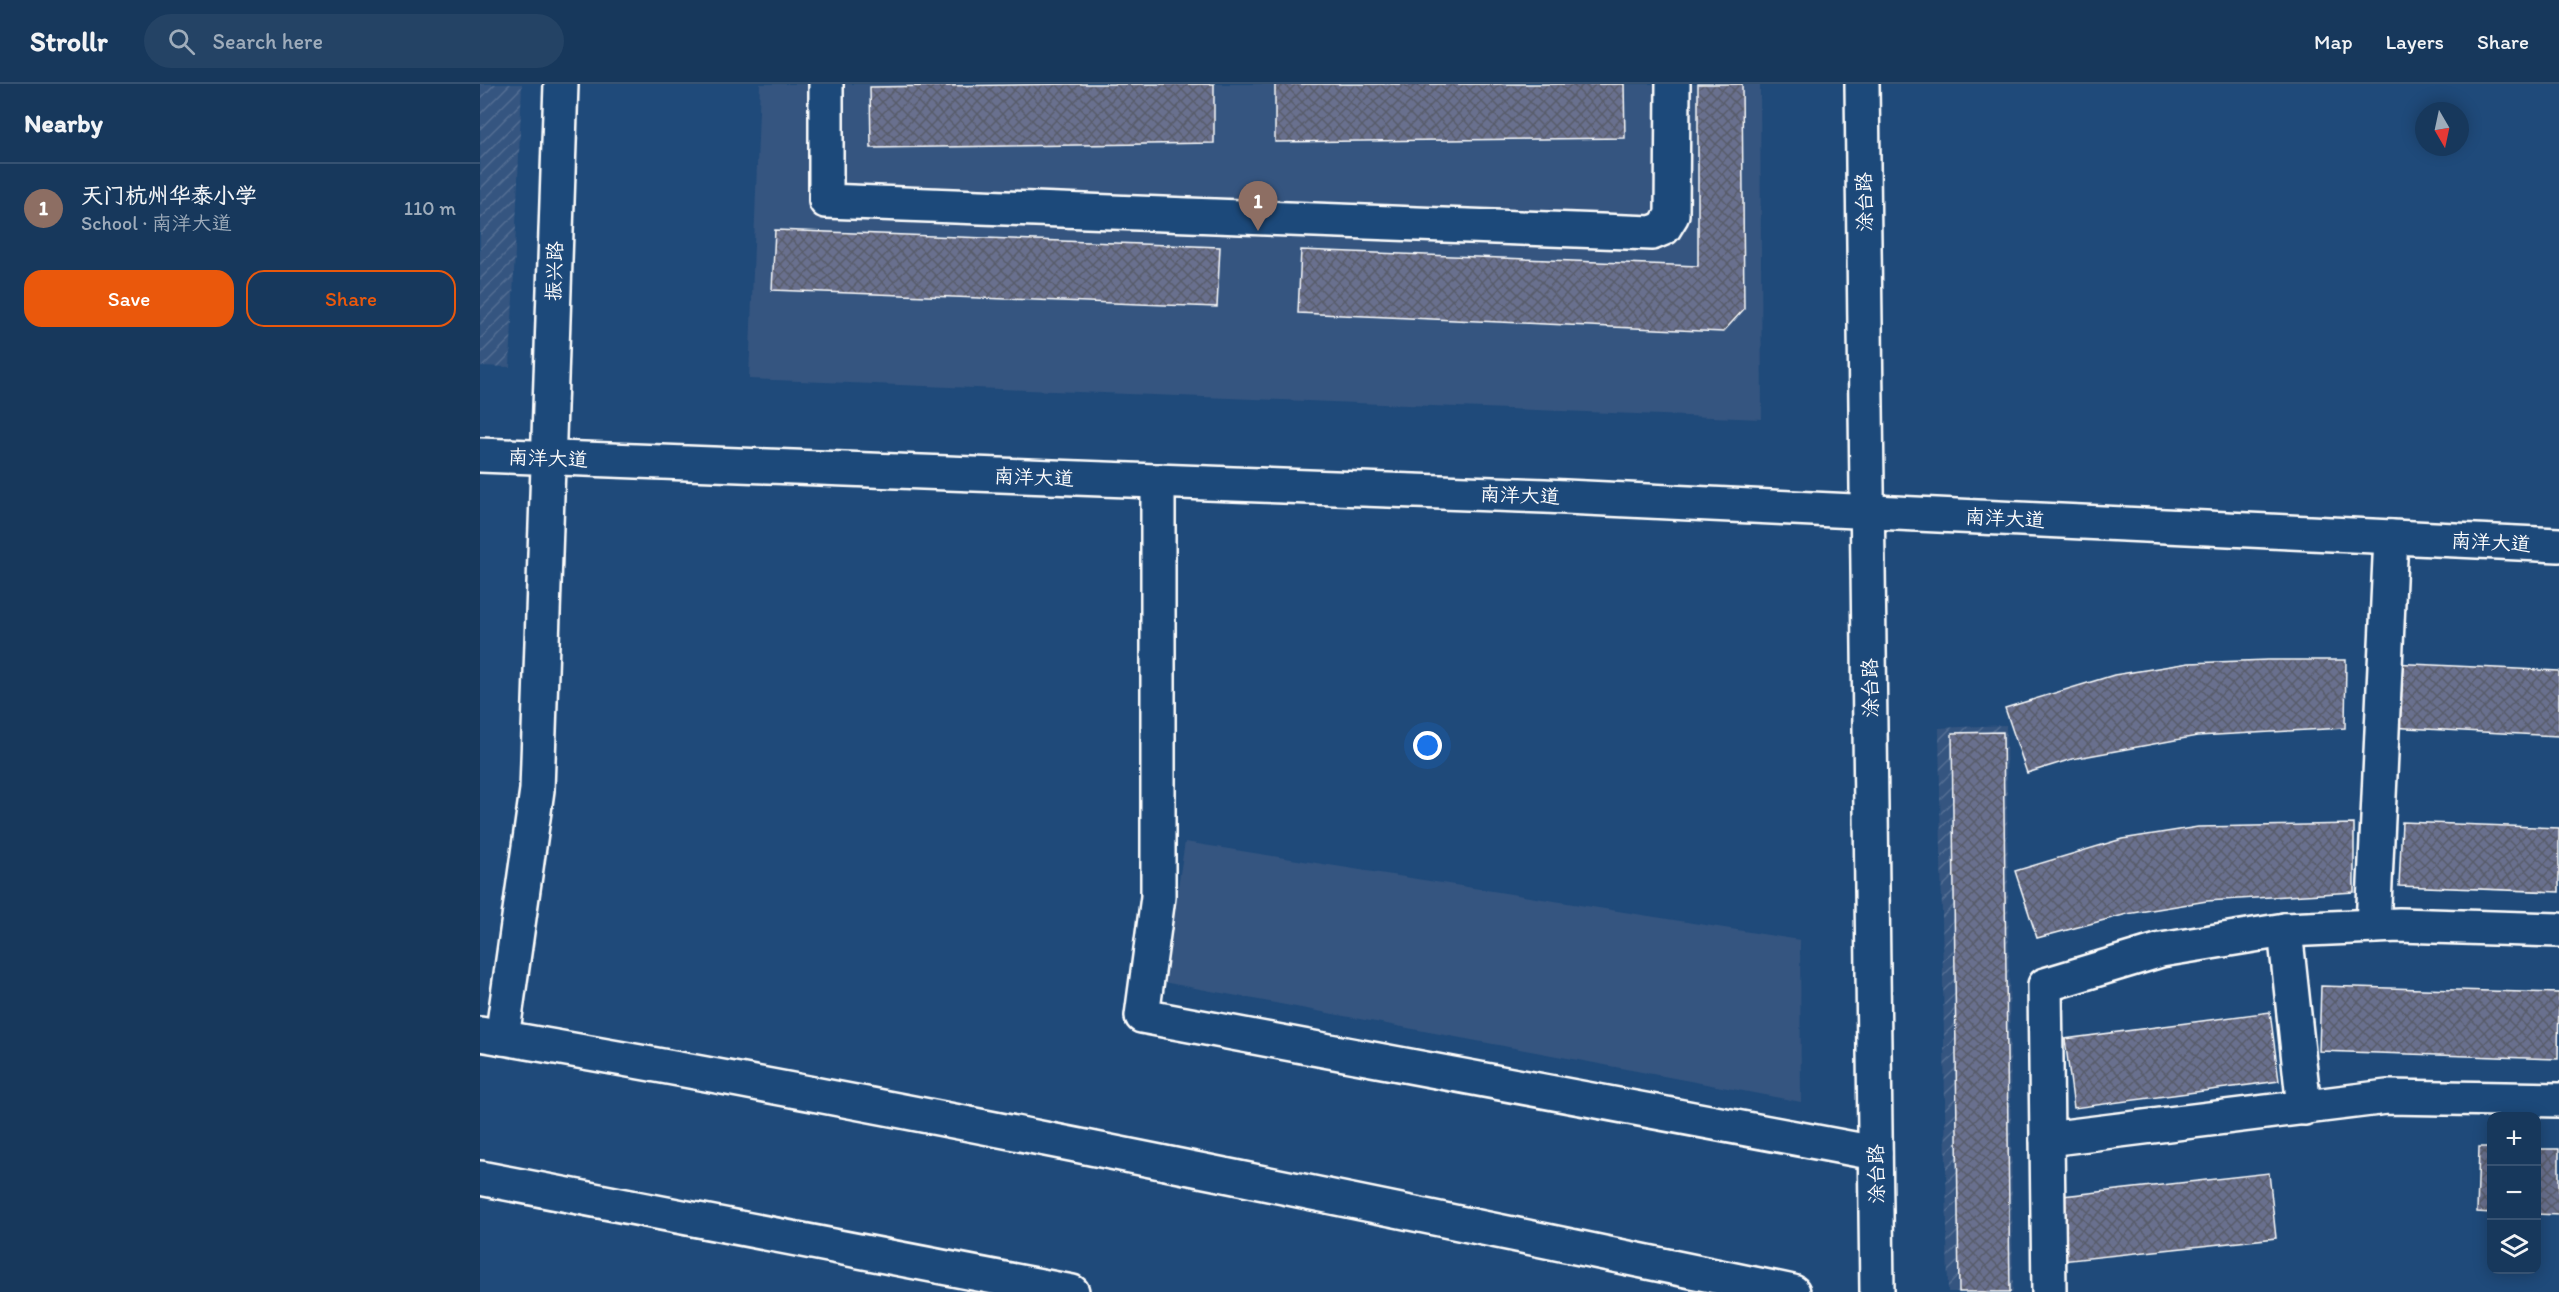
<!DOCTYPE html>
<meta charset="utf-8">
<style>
:root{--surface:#17385c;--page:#244365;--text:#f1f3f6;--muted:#9eacbb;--line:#365272;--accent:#ea580c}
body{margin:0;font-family:Itim,"LXGW WenKai TC",sans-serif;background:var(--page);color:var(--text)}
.controls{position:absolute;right:18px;bottom:18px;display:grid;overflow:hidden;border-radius:12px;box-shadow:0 3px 15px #0003}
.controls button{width:54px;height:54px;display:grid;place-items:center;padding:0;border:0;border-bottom:2px solid var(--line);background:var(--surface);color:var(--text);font:30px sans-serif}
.compass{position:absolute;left:1935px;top:18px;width:54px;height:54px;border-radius:50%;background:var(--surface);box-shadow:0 3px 15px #0003;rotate:171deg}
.you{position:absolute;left:948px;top:662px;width:21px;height:21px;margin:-15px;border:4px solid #fff;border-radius:50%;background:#1a73e8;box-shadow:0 0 0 9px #1a73e833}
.badge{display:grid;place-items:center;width:39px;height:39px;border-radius:50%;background:var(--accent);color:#fff;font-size:20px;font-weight:700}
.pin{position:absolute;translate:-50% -50px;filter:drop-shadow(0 2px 3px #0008)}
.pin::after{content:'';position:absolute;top:32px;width:21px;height:18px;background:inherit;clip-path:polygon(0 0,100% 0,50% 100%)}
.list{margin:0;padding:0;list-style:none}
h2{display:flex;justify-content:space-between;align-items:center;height:78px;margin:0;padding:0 24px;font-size:26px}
h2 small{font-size:20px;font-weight:400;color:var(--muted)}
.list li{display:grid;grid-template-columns:39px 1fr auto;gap:18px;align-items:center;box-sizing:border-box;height:90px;padding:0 24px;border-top:2px solid var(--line)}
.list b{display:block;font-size:22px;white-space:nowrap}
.list p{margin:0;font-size:20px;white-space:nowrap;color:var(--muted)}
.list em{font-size:20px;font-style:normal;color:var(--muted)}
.actions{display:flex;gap:12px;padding:18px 24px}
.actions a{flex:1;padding:14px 0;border:2px solid var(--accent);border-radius:18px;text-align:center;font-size:21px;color:var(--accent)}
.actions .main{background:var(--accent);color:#fff}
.icon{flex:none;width:33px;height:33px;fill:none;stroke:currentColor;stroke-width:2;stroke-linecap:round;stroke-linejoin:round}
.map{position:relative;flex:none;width:2079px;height:1208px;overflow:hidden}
header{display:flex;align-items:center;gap:36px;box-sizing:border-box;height:84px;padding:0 30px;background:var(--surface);border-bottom:2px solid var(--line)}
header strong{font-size:28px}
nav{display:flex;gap:33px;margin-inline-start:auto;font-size:21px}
.search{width:420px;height:54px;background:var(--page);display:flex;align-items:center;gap:15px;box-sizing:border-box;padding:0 21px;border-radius:33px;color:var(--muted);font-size:22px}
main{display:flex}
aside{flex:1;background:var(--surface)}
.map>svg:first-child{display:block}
.built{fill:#355580}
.industrial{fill:url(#industrial-furrows)}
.building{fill:url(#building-cross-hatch);stroke:#fff;stroke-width:1.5}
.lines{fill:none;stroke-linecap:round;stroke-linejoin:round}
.minor-casing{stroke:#fff;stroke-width:38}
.minor{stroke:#1f4a7a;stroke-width:33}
.labels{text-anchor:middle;stroke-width:4.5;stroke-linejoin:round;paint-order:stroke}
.street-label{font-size:20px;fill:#fff;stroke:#1f4a7a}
</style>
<header>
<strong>Strollr</strong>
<div class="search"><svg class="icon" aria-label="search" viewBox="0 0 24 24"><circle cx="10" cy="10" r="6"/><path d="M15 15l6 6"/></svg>Search here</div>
<nav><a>Map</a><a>Layers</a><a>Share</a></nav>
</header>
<main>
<aside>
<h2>Nearby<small></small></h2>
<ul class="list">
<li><span class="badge" style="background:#8d6e63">1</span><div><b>天门杭州华泰小学</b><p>School · 南洋大道</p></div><em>110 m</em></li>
</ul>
<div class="actions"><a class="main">Save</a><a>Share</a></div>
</aside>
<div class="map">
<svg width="2079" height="1208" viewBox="0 0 2079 1208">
<defs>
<pattern id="industrial-furrows" width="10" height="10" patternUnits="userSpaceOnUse" patternTransform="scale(1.5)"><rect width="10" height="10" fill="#355580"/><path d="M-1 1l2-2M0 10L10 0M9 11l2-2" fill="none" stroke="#536e93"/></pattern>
<pattern id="building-cross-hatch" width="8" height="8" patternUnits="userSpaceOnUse" patternTransform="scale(1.5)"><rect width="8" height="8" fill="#69708e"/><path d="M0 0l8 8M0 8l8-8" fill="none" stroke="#595c6a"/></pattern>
</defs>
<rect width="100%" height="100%" fill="#1f4a7a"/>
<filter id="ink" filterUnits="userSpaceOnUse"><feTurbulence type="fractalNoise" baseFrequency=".0167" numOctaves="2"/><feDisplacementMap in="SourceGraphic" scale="12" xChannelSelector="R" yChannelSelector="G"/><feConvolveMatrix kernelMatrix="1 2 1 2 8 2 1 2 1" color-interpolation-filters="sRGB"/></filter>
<g filter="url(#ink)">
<!-- built -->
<g class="built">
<polygon points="280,0 1280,0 1282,335 269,295"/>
<polygon points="705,758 1320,856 1321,1018 683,898"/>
</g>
<!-- industrial -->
<g class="industrial">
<polygon points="0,0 42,0 30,283 0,282"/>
<polygon points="1526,641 1533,1208 1468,1208 1459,644"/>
</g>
<!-- building -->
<g class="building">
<polygon points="588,0 734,0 734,59 391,64 390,3"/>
<polygon points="795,0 1144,0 1145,54 795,58"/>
<polygon points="1218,0 1262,0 1264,225 1243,248 818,229 821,166 1218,182"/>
<polygon points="295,146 740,163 737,223 292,206"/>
<polygon points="1788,576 1866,576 1865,644 1717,652 1592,675 1547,689 1525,624 1634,591 1709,579"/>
<polygon points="1911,579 2079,587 2079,652 1908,643"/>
<polygon points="1523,648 1530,1208 1479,1208 1472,649"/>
<polygon points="1922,738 2079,744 2079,808 1919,802"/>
<polygon points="1874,740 1874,808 1727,817 1647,830 1557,854 1535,787 1642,755 1718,743"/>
<polygon points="1841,902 2079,909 2078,975 1839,967"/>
<polygon points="1790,928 1799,997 1594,1024 1585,955"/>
<polygon points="1999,1063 2012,1063 2012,1129 1997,1128"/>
<polygon points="2056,1065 2079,1065 2079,1131 2056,1130"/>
<polygon points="1789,1089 1796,1154 1581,1177 1574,1113"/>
</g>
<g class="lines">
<!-- minor casing -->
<g class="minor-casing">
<g id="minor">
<polyline points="346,0 346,117 1172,149 1184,144 1192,131 1193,0"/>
<polyline points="1382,0 1397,1208"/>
<polyline points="0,371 1065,412 2079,461"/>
<polyline points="678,397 678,813 662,932 1395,1069"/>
<polyline points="1893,842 1911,453"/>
<polyline points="1805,846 1824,1024"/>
<path d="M0,950C440,1025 876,1118 1313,1208"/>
<polyline points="22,954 57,706 81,0"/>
<polyline points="1567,1055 1907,1013 2079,1016"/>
<polyline points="0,1094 592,1208"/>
<polyline points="1569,1208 1565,901 1681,866 1805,846 1919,841 2079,846"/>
</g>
</g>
<!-- minor -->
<use href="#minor" class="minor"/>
</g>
</g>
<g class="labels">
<!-- street labels -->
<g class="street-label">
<text transform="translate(1384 118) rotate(-91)" y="7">涂台路</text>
<text transform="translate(74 187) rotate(-88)" y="7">振兴路</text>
<text transform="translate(68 374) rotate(2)" y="7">南洋大道</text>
<text transform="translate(554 393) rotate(2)" y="7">南洋大道</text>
<text transform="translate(1040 411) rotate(2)" y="7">南洋大道</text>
<text transform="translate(1525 434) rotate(3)" y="7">南洋大道</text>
<text transform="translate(2011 458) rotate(3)" y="7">南洋大道</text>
<text transform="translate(1390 604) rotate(-91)" y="7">涂台路</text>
<text transform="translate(1396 1090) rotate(-91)" y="7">涂台路</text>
</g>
</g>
</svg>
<div class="controls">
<button>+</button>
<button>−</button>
<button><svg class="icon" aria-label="layers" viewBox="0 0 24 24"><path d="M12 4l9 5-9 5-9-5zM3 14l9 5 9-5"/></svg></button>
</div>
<svg class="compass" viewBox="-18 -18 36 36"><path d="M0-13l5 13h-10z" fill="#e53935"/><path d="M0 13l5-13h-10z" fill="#9eacbb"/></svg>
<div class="you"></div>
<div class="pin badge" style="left:778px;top:147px;background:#8d6e63">1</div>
</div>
</main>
